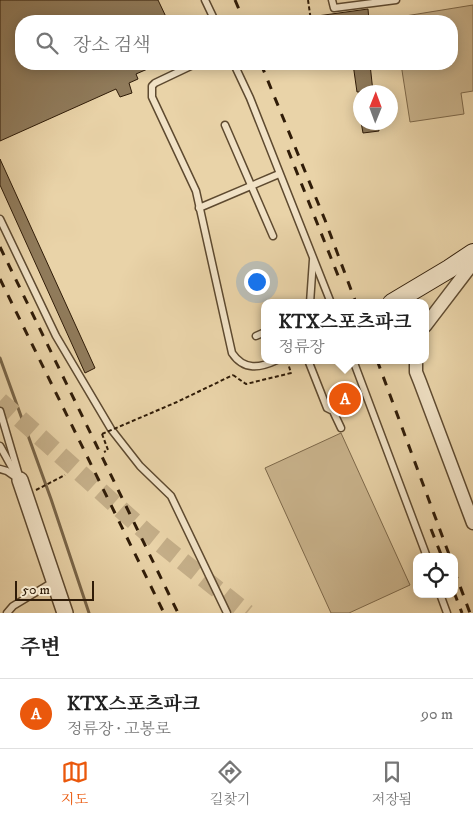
<!DOCTYPE html>
<html lang="ko">
<meta charset="utf-8">
<style>
:root{--surface:#fff;--page:#f6f6f6;--text:#222;--muted:#767676;--line:#e0e0e0;--accent:#ea580c}
body{margin:0;font-family:"IM FELL DW Pica","Noto Serif KR",serif;background:var(--page);color:var(--text)}
.controls{position:absolute;right:15px;bottom:15px;display:grid;overflow:hidden;border-radius:10px;box-shadow:0 2px 12px #0003}
.controls button{width:45px;height:45px;display:grid;place-items:center;padding:0;border:0;border-bottom:1px solid var(--line);background:var(--surface);color:var(--text);font:25px sans-serif}
.compass{position:absolute;left:353px;top:85px;width:45px;height:45px;border-radius:50%;background:var(--surface);box-shadow:0 2px 12px #0003;rotate:1deg}
.scale{position:absolute;left:15px;bottom:12px;width:79px;box-sizing:border-box;padding-left:5px;border:2px solid #301c08;border-top:0;font-size:14px;line-height:18px;white-space:nowrap;color:#301c08;-webkit-text-stroke:4px #f1e2c6;paint-order:stroke}
.you{position:absolute;left:256px;top:281px;width:18px;height:18px;margin:-12px;border:4px solid #fff;border-radius:50%;background:#1a73e8;box-shadow:0 0 0 8px #1a73e833}
.badge{display:grid;place-items:center;width:32px;height:32px;border-radius:50%;background:var(--accent);color:#fff;font-size:16px;font-weight:700}
.pin{position:absolute;translate:-50% -50%;border:2px solid #fff;box-shadow:0 1px 5px #0006}
.popup{position:absolute;left:261px;top:299px;width:168px;height:65px;box-sizing:border-box;display:grid;place-content:center;border-radius:10px;background:var(--surface);filter:drop-shadow(0 1px 4px #0005);font-size:16px;white-space:nowrap;color:var(--muted)}
.popup b{font-size:19px;color:var(--text)}
.popup::after{content:'';position:absolute;left:50%;top:100%;margin-left:-10px;border:10px solid transparent;border-top-color:var(--surface)}
.list{margin:0;padding:0;list-style:none}
h2{display:flex;justify-content:space-between;align-items:center;height:65px;margin:0;padding:0 20px;font-size:21px}
h2 small{font-size:16px;font-weight:400;color:var(--muted)}
.list li{display:grid;grid-template-columns:32px 1fr auto;gap:15px;align-items:center;box-sizing:border-box;height:70px;padding:0 20px;border-top:1px solid var(--line)}
.list b{display:block;font-size:19px;white-space:nowrap}
.list p{margin:0;font-size:16px;white-space:nowrap;color:var(--muted)}
.list em{font-size:16px;font-style:normal;color:var(--muted)}
.icon{flex:none;width:28px;height:28px;fill:none;stroke:currentColor;stroke-width:2;stroke-linecap:round;stroke-linejoin:round}
.map{position:relative;flex:none;width:473px;height:613px;overflow:hidden}
.search{position:absolute;background:var(--surface);box-shadow:0 2px 12px #0003;left:15px;right:15px;top:15px;height:55px;display:flex;align-items:center;gap:12px;box-sizing:border-box;padding:0 18px;border-radius:20px;color:var(--muted);font-size:19px}
.sheet{height:135px;background:var(--surface)}
nav{display:flex;justify-content:space-around;align-items:center;box-sizing:border-box;height:70px;border-top:1px solid var(--line);background:var(--surface);font-size:14px;color:var(--muted)}
nav a{display:grid;justify-items:center;gap:2px}
nav .on{color:var(--accent)}
.map>svg:first-child{display:block}
.green{fill:#cab48d;stroke:#7d684a}
.lines{fill:none;stroke-linecap:round;stroke-linejoin:round}
.stream{stroke:#796548;stroke-width:3}
.building{fill:#907b5b;stroke:#301c08}
.secondary-tunnel{stroke:#c4ae88;stroke-width:18;stroke-dasharray:18 9;stroke-linecap:butt}
.service-casing{stroke:#5e4a30;stroke-width:9}
.minor-casing{stroke:#5e4a30;stroke-width:15}
.tertiary-casing{stroke:#5e4a30;stroke-width:18}
.secondary-casing{stroke:#301c08;stroke-width:20}
.path{stroke:#301c08;stroke-width:2;stroke-dasharray:4 2.5;stroke-linecap:butt}
.service{stroke:#f1e2c6;stroke-width:6}
.minor{stroke:#f1e2c6;stroke-width:12}
.tertiary{stroke:#f1e2c6;stroke-width:15}
.secondary{stroke:#f1e2c6;stroke-width:18}
.rail{stroke:#301c08;stroke-width:3;stroke-dasharray:9 9;stroke-linecap:butt}
.path-bridge{stroke:#301c08;stroke-width:2;stroke-dasharray:4 2.5;stroke-linecap:butt}
</style>
<div class="map">
<svg width="473" height="613" viewBox="0 0 473 613">
<rect width="100%" height="100%" fill="#e9d3a8"/>
<filter id="stains"><feTurbulence type="fractalNoise" baseFrequency=".004" numOctaves="4"/><feColorMatrix values="0 0 0 0 .2 0 0 0 0 .09 0 0 0 0 .02 0 0 0 .5 -.17"/></filter>
<radialGradient id="worn" r=".72"><stop offset=".6" stop-color="#630" stop-opacity="0"/><stop offset="1" stop-color="#630" stop-opacity=".3"/></radialGradient>
<!-- green -->
<g class="green">
<polygon points="473,5 473,91 461,93 464,114 410,122 401,64 452,64 452,21 394,21 393,18"/>
<polygon points="341,433 410,585 349,613 331,613 265,468"/>
</g>
<g class="lines">
<!-- stream -->
<polyline class="stream" points="0,358 51,499 89,613"/>
</g>
<!-- building -->
<g class="building">
<polygon points="0,0 158,0 168,21 21,21 21,64 159,64 136,74 138,79 129,83 132,93 120,97 116,89 0,141"/>
<polygon points="368,9 369,21 317,21 317,16"/>
<polygon points="353,64 370,64 373,92 357,92"/>
<polygon points="361,122 378,122 379,131 363,133"/>
<polygon points="0,159 95,368 85,373 0,185"/>
</g>
<g class="lines">
<!-- secondary-tunnel -->
<polyline class="secondary-tunnel" points="0,401 146,532 247,613"/>
<!-- service casing -->
<g class="service-casing">
<g id="service">
<polyline points="205,0 215,21"/>
<polyline points="332,0 334,8 396,0"/>
<path d="M195,64L155,83L152,86V97L196,191L232,353C244,371 260,368 277,360"/>
<polyline points="234,64 250,98 331,303"/>
<polyline points="225,125 273,236"/>
<polyline points="199,208 279,174"/>
<polyline points="0,219 56,336 111,429 140,466 171,496 227,613"/>
<polyline points="310,303 313,260"/>
<polyline points="256,336 265,332"/>
<polyline points="308,360 327,408 333,411 341,428"/>
<polyline points="353,360 427,557"/>
<polyline points="0,411 20,479"/>
<polyline points="0,446 15,473"/>
<polyline points="0,469 7,471 17,478"/>
<polyline points="440,594 447,613"/>
<polyline points="7,613 13,606 53,582"/>
</g>
</g>
<!-- minor casing -->
<g class="minor-casing">
<g id="minor">
<polyline points="425,326 473,263"/>
<polyline points="416,360 416,372 420,382 473,523"/>
</g>
</g>
<!-- tertiary casing -->
<g class="tertiary-casing">
<polyline id="tertiary" points="20,480 65,613"/>
</g>
<!-- secondary casing -->
<g class="secondary-casing">
<polyline id="secondary" points="392,303 449,269 473,253"/>
</g>
<!-- path -->
<g class="path">
<polyline points="308,0 311,21"/>
<polyline points="233,375 246,384 291,373 287,360"/>
<polyline points="102,434 108,450 104,452"/>
<polyline points="36,490 65,475"/>
</g>
<!-- service -->
<use href="#service" class="service"/>
<!-- minor -->
<use href="#minor" class="minor"/>
<!-- tertiary -->
<use href="#tertiary" class="tertiary"/>
<!-- secondary -->
<use href="#secondary" class="secondary"/>
<!-- rail -->
<g class="rail">
<polyline points="235,0 244,21"/>
<polyline points="261,64 325,220 356,303"/>
<polyline points="288,150 339,278"/>
<polyline points="0,247 178,613"/>
<polyline points="0,279 164,613"/>
<polyline points="377,360 450,557"/>
<polyline points="431,529 442,557"/>
<polyline points="454,570 470,613"/>
<polyline points="454,592 462,613"/>
</g>
<!-- path-bridge -->
<polyline class="path-bridge" points="102,434 177,402 233,375"/>
</g>
<rect width="100%" height="100%" filter="url(#stains)"/>
<rect width="100%" height="100%" fill="url(#worn)"/>
</svg>
<div class="controls">
<button><svg class="icon" aria-label="locate" viewBox="0 0 24 24"><circle cx="12" cy="12" r="6"/><path d="M12 2v4M12 18v4M2 12h4M18 12h4"/></svg></button>
</div>
<svg class="compass" viewBox="-18 -18 36 36"><path d="M0-13l5 13h-10z" fill="#e53935"/><path d="M0 13l5-13h-10z" fill="#767676"/></svg>
<div class="scale">50 m</div>
<div class="you"></div>
<div class="pin badge" style="left:345px;top:399px">A</div>
<div class="popup"><b>KTX스포츠파크</b>정류장</div>
<div class="search"><svg class="icon" aria-label="search" viewBox="0 0 24 24"><circle cx="10" cy="10" r="6"/><path d="M15 15l6 6"/></svg>장소 검색</div>
</div>
<section class="sheet">
<h2>주변<small></small></h2>
<ul class="list">
<li><span class="badge">A</span><div><b>KTX스포츠파크</b><p>정류장 · 고봉로</p></div><em>90 m</em></li>
</ul>
</section>
<nav>
<a class="on"><svg class="icon" aria-label="map" viewBox="0 0 24 24"><path d="M3 6l6-2 6 2 6-2v14l-6 2-6-2-6 2zM9 4v14M15 6v14"/></svg>지도</a>
<a><svg class="icon" aria-label="directions" viewBox="0 0 24 24"><path d="M12 3l9 9-9 9-9-9zM9 14v-3h6M13 9l2 2-2 2"/></svg>길찾기</a>
<a><svg class="icon" aria-label="saved" viewBox="0 0 24 24"><path d="M7 4h10v16l-5-4-5 4z"/></svg>저장됨</a>
</nav>
